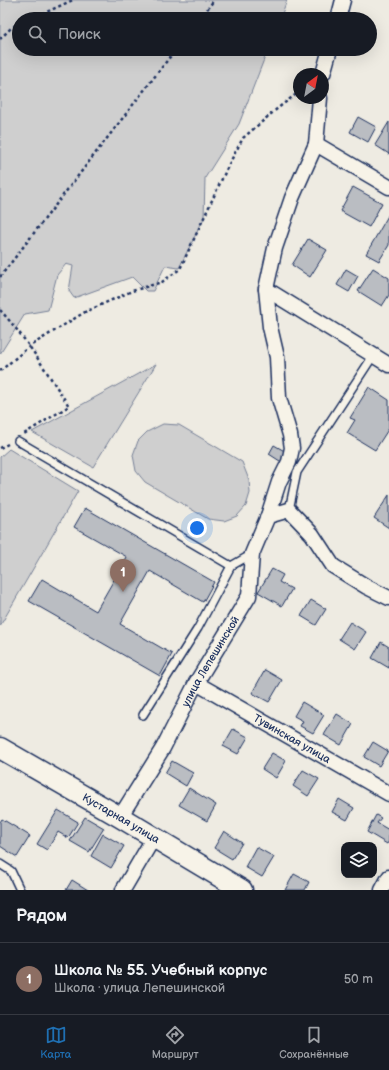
<!DOCTYPE html>
<html lang="ru">
<meta charset="utf-8">
<style>
:root{--surface:#171b24;--page:#20242c;--text:#f1f3f6;--muted:#9ea1a6;--line:#363941;--accent:#1f6fb2}
body{margin:0;font-family:"Balsamiq Sans",sans-serif;background:var(--page);color:var(--text)}
.controls{position:absolute;right:12px;bottom:12px;display:grid;overflow:hidden;border-radius:8px;box-shadow:0 4px 16px #0002}
.controls button{width:36px;height:36px;display:grid;place-items:center;padding:0;border:0;border-bottom:1px solid var(--line);background:var(--surface);color:var(--text);font:20px sans-serif}
.compass{position:absolute;left:293px;top:68px;width:36px;height:36px;border-radius:50%;background:var(--surface);box-shadow:0 4px 16px #0002;rotate:32deg}
.you{position:absolute;left:197px;top:528px;width:14px;height:14px;margin:-10px;border:3px solid #fff;border-radius:50%;background:#1a73e8;box-shadow:0 0 0 6px #1a73e833}
.badge{display:grid;place-items:center;width:26px;height:26px;border-radius:50%;background:var(--accent);color:#fff;font-size:13px;font-weight:700}
.pin{position:absolute;translate:-50% -33px;filter:drop-shadow(0 1px 2px #0008)}
.pin::after{content:'';position:absolute;top:21px;width:14px;height:12px;background:inherit;clip-path:polygon(0 0,100% 0,50% 100%)}
.list{margin:0;padding:0;list-style:none}
h2{display:flex;justify-content:space-between;align-items:center;height:52px;margin:0;padding:0 16px;font-size:17px}
h2 small{font-size:13px;font-weight:400;color:var(--muted)}
.list li{display:grid;grid-template-columns:26px 1fr auto;gap:12px;align-items:center;box-sizing:border-box;height:72px;padding:0 16px;border-top:1px solid var(--line)}
.list b{display:block;font-size:15px;white-space:nowrap}
.list p{margin:0;font-size:13px;white-space:nowrap;color:var(--muted)}
.list em{font-size:13px;font-style:normal;color:var(--muted)}
.icon{flex:none;width:22px;height:22px;fill:none;stroke:currentColor;stroke-width:2;stroke-linecap:round;stroke-linejoin:round}
.map{position:relative;flex:none;width:389px;height:890px;overflow:hidden}
.search{position:absolute;background:var(--surface);box-shadow:0 4px 16px #0002;left:12px;right:12px;top:12px;height:44px;display:flex;align-items:center;gap:10px;box-sizing:border-box;padding:0 14px;border-radius:22px;color:var(--muted);font-size:15px}
.sheet{height:124px;background:var(--surface)}
nav{display:flex;justify-content:space-around;align-items:center;box-sizing:border-box;height:56px;border-top:1px solid var(--line);background:var(--surface);font-size:11px;color:var(--muted)}
nav a{display:grid;justify-items:center;gap:2px}
nav .on{color:var(--accent)}
.map>svg:first-child{display:block}
.green{fill:#cfcfcf;stroke:#757f96}
.building{fill:#babdc2;stroke:#1b2f5e}
.lines{fill:none;stroke-linecap:round;stroke-linejoin:round}
.lane-casing{stroke:#1b2f5e;stroke-width:10}
.street-casing{stroke:#1b2f5e;stroke-width:17}
.secondary-casing{stroke:#1b2f5e;stroke-width:23}
.path{stroke:#1b2f5e;stroke-width:2.5;stroke-dasharray:3 3;stroke-linecap:butt}
.lane{stroke:#f7f3e8;stroke-width:7}
.street{stroke:#f7f3e8;stroke-width:14}
.secondary{stroke:#f7f3e8;stroke-width:20}
.labels{text-anchor:middle;stroke-width:3;stroke-linejoin:round;paint-order:stroke}
.street-label{font-size:11px;fill:#1b2f5e;stroke:#f7f3e8}
</style>
<div class="map">
<svg width="389" height="890" viewBox="0 0 389 890">
<rect width="100%" height="100%" fill="#eeebe2"/>
<filter id="ink" filterUnits="userSpaceOnUse"><feTurbulence type="fractalNoise" baseFrequency=".025" numOctaves="2"/><feDisplacementMap in="SourceGraphic" scale="8" xChannelSelector="R" yChannelSelector="G"/><feConvolveMatrix kernelMatrix="1 2 1 2 8 2 1 2 1" color-interpolation-filters="sRGB"/></filter>
<g filter="url(#ink)">
<!-- green -->
<g class="green">
<polygon points="0,0 287,0 280,19 19,19 19,49 268,49 239,124 205,178 204,218 179,268 165,266 153,291 146,291 132,277 74,298 69,291 73,266 66,264 57,275 48,310 25,314 0,354"/>
<polygon points="156,364 93,467 32,432"/>
<polygon points="163,424 179,425 242,462 249,480 250,493 246,506 237,516 224,521 208,519 145,482 136,471 133,455 138,441 147,432"/>
<polygon points="9,449 78,491 0,626 0,457"/>
</g>
<!-- building -->
<g class="building">
<polygon points="358,117 376,127 368,142 350,132"/>
<polygon points="389,122 389,154 375,145"/>
<polygon points="353,187 382,203 369,227 340,211"/>
<polygon points="389,214 389,245 379,261 366,254"/>
<polygon points="308,239 327,250 310,277 292,265"/>
<polygon points="373,268 389,278 389,295 382,306 358,291"/>
<polygon points="346,269 358,276 349,292 337,285"/>
<polygon points="369,387 389,400 389,428 375,450 347,433 355,420 350,418"/>
<polygon points="274,445 288,453 283,463 269,454"/>
<polygon points="389,495 389,528 374,518"/>
<polygon points="85,508 214,582 203,602 150,571 120,624 172,654 160,676 29,601 42,579 96,611 127,557 74,527"/>
<polygon points="272,569 283,575 279,582 292,589 282,606 258,592"/>
<polygon points="311,600 326,609 316,625 301,616"/>
<polygon points="350,622 366,632 355,649 339,639"/>
<polygon points="381,642 389,647 389,668 372,658"/>
<polygon points="265,670 282,680 269,702 252,693"/>
<polygon points="302,702 324,715 313,733 300,726 303,721 294,716"/>
<polygon points="337,714 353,724 341,745 324,735"/>
<polygon points="233,729 248,737 238,754 223,746"/>
<polygon points="373,742 388,751 379,766 364,757"/>
<polygon points="272,753 286,761 276,778 262,769"/>
<polygon points="172,761 193,773 186,786 165,773"/>
<polygon points="303,770 319,779 308,796 293,786"/>
<polygon points="189,788 216,805 207,821 179,805"/>
<polygon points="339,799 354,808 347,820 332,812"/>
<polygon points="58,810 78,822 68,838 58,832 47,850 37,844"/>
<polygon points="376,815 381,818 377,823 389,830 389,841 387,844 367,832"/>
<polygon points="85,817 104,828 89,852 70,841"/>
<polygon points="2,819 30,836 17,857 0,846 0,822"/>
<polygon points="224,831 242,843 232,859 214,848"/>
<polygon points="103,834 124,846 111,868 91,856"/>
<polygon points="256,847 274,857 262,877 245,867"/>
<polygon points="294,874 309,882 305,890 285,890"/>
<polygon points="72,880 88,890 66,890"/>
</g>
<g class="lines">
<!-- lane casing -->
<g class="lane-casing">
<g id="lane">
<polyline points="18,441 231,566 252,554"/>
<polyline points="289,510 297,472 373,356"/>
<polyline points="143,715 198,628 231,566"/>
<polyline points="0,864 11,871 20,890"/>
</g>
</g>
<!-- street casing -->
<g class="street-casing">
<g id="street">
<polyline points="338,19 343,0"/>
<polyline points="323,74 330,49"/>
<polyline points="316,144 389,187"/>
<polyline points="266,289 389,365"/>
<polyline points="268,516 279,482 289,462 292,448 290,435 279,398 277,357 270,327 266,289 275,248 292,198 316,144 320,98"/>
<path id="s1" d="M196,683L389,794"/>
<path id="s2" d="M120,817L163,748L196,683L249,596L252,554L268,516L289,510L312,534L333,566L367,587L389,598"/>
<polyline points="123,890 154,837"/>
<polyline points="382,890 389,877"/>
</g>
</g>
<!-- secondary casing -->
<g class="secondary-casing">
<g id="secondary">
<path id="s3" d="M0,748L120,817L242,890"/>
</g>
</g>
<!-- path -->
<g class="path">
<polyline points="31,19 73,0"/>
<polyline points="200,19 214,0"/>
<polyline points="0,39 11,28 19,24"/>
<polyline points="0,277 176,49"/>
<path d="M0,310C27,339 47,373 69,406L24,434"/>
<polyline points="0,371 30,346 85,312 132,291 162,282 180,269 228,166 243,138 278,108 299,92"/>
<polyline points="0,448 8,444"/>
</g>
<!-- lane -->
<use href="#lane" class="lane"/>
<!-- street -->
<use href="#street" class="street"/>
<!-- secondary -->
<use href="#secondary" class="secondary"/>
</g>
</g>
<g class="labels">
<!-- street labels -->
<g class="street-label">
<text dy="4" stroke="none"><textPath href="#s2" startOffset="180">улица Лепешинской</textPath></text>
<text dy="4" stroke="none"><textPath href="#s1" startOffset="111">Тувинская улица</textPath></text>
<text dy="4" stroke="none"><textPath href="#s3" startOffset="140">Кустарная улица</textPath></text>
</g>
</g>
</svg>
<div class="controls">
<button><svg class="icon" aria-label="layers" viewBox="0 0 24 24"><path d="M12 4l9 5-9 5-9-5zM3 14l9 5 9-5"/></svg></button>
</div>
<svg class="compass" viewBox="-18 -18 36 36"><path d="M0-13l5 13h-10z" fill="#e53935"/><path d="M0 13l5-13h-10z" fill="#9ea1a6"/></svg>
<div class="you"></div>
<div class="pin badge" style="left:123px;top:592px;background:#8d6e63">1</div>
<div class="search"><svg class="icon" aria-label="search" viewBox="0 0 24 24"><circle cx="10" cy="10" r="6"/><path d="M15 15l6 6"/></svg>Поиск</div>
</div>
<section class="sheet">
<h2>Рядом<small></small></h2>
<ul class="list">
<li><span class="badge" style="background:#8d6e63">1</span><div><b>Школа № 55. Учебный корпус</b><p>Школа · улица Лепешинской</p></div><em>50 m</em></li>
</ul>
</section>
<nav>
<a class="on"><svg class="icon" aria-label="map" viewBox="0 0 24 24"><path d="M3 6l6-2 6 2 6-2v14l-6 2-6-2-6 2zM9 4v14M15 6v14"/></svg>Карта</a>
<a><svg class="icon" aria-label="directions" viewBox="0 0 24 24"><path d="M12 3l9 9-9 9-9-9zM9 14v-3h6M13 9l2 2-2 2"/></svg>Маршрут</a>
<a><svg class="icon" aria-label="saved" viewBox="0 0 24 24"><path d="M7 4h10v16l-5-4-5 4z"/></svg>Сохранённые</a>
</nav>
